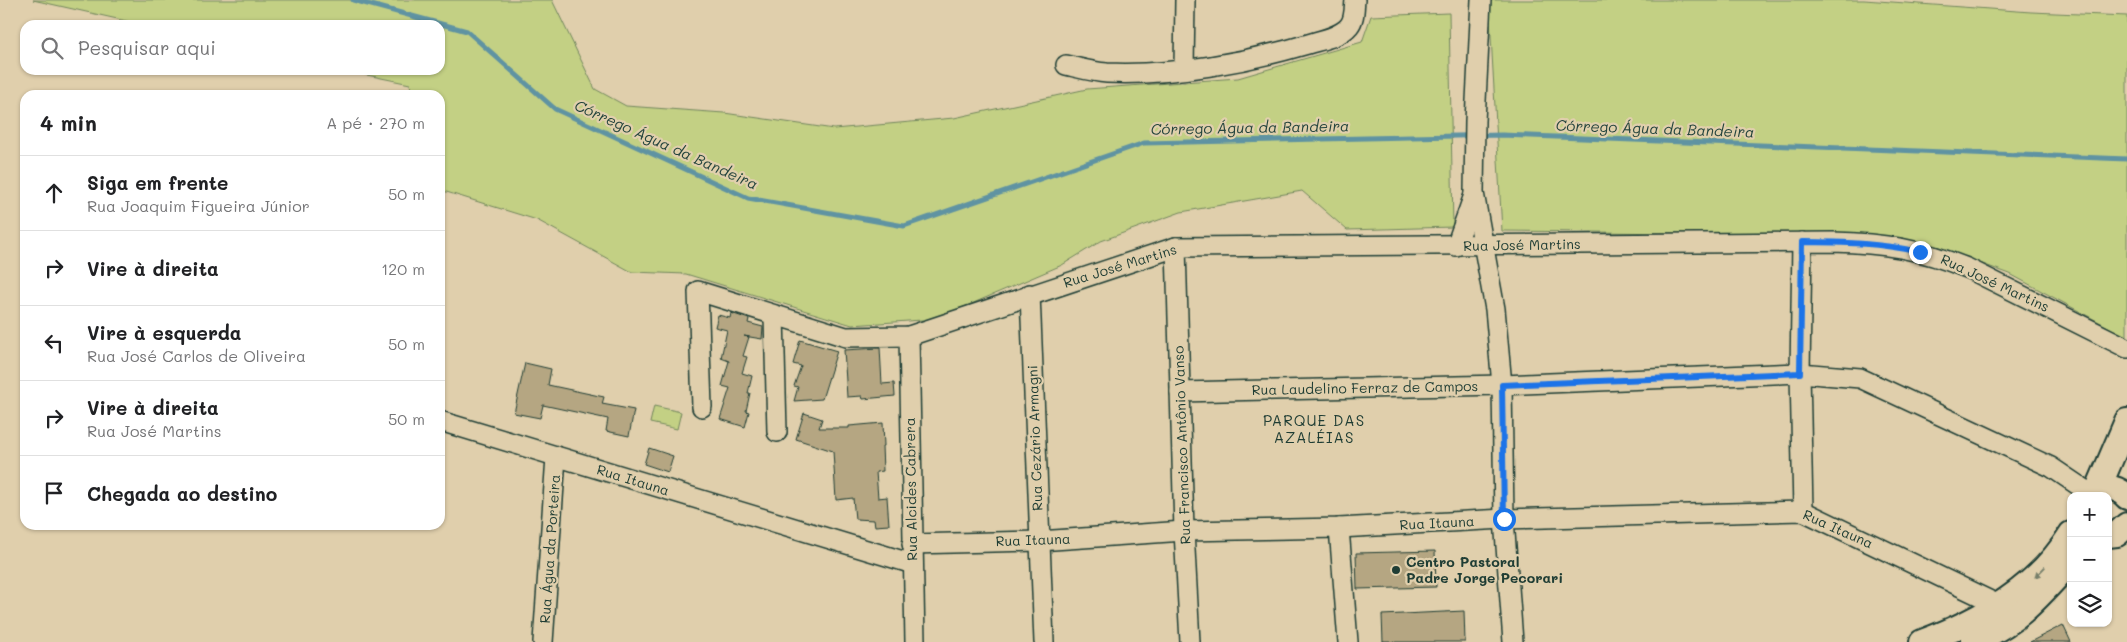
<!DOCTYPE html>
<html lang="pt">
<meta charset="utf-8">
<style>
:root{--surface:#fff;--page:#f2f2f2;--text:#202124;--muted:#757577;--line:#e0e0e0}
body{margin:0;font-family:Mali,sans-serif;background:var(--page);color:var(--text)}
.controls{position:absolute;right:15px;bottom:15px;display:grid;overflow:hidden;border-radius:10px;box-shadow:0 1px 4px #0004}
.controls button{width:45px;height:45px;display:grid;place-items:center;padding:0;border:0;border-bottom:1px solid var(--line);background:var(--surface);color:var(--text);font:25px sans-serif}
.stop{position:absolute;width:15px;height:15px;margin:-11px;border:4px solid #1a73e8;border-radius:50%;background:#fff}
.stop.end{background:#1a73e8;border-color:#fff;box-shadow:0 1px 5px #0008}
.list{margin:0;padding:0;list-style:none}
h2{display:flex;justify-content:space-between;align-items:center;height:65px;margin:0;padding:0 20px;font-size:21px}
h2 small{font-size:16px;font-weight:400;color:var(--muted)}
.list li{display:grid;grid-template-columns:32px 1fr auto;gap:15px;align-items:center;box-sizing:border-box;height:75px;padding:0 20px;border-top:1px solid var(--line)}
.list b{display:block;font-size:19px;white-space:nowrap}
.list p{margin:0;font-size:16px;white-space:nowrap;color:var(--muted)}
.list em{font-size:16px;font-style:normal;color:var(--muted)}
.icon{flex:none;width:28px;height:28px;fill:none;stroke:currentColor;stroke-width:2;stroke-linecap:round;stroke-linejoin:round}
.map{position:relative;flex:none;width:2127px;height:642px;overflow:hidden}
.search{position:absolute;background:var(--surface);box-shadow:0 1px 4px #0004;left:20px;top:20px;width:425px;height:55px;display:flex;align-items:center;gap:12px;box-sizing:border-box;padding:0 18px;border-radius:15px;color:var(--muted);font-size:19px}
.panel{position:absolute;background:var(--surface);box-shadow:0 1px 4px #0004;left:20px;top:90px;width:425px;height:440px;border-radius:15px}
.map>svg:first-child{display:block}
.green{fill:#c3d084;stroke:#71865c}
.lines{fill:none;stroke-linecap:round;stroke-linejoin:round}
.stream{stroke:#5f93a2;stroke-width:5}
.building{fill:#b5a682;stroke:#1f3d34}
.minor-casing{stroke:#1f3d34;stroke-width:22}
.tertiary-casing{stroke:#1f3d34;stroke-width:28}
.minor{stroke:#e0cfac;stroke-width:19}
.tertiary{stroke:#e0cfac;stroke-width:24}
.oneway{fill:#767f6a}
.route{stroke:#1a73e8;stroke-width:6}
.poi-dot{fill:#1f3d34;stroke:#e0cfac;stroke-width:2}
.labels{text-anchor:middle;stroke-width:4.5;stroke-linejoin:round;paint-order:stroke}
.street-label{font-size:14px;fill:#1f3d34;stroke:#e0cfac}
.poi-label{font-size:14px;font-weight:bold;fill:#1f3d34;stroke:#e0cfac;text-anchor:start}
.water-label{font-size:15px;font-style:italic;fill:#24443d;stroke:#e0cfac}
.neighbourhood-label{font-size:15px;letter-spacing:1px;fill:#1f3d34;stroke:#e0cfac}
</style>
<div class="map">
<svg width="2127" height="642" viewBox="0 0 2127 642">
<rect width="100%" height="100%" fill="#e0cfac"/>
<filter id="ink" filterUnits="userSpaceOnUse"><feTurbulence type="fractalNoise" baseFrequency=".02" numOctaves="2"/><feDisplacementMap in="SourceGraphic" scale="10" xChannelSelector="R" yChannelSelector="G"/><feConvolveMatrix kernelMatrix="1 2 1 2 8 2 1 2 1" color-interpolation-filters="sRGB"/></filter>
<g filter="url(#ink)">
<!-- green -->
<g class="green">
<polygon points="33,0 552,0 595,89 626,106 724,113 834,129 954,118 1087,89 1238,78 1362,42 1371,16 1449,13 1453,227 1347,230 1302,191 1181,212 1101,241 1062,265 936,319 852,325 686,274 632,272 537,220 440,190 440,95 412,95 410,84 343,70 440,70 440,25 144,25"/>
<polygon points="1489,0 1864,0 2031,12 2127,16 2127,337 2010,274 1922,242 1863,235 1502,231"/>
<polygon points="654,406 681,412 677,429 650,423"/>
</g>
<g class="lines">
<!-- stream -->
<polyline class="stream" points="353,0 467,31 555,109 748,198 904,226 1144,143 1502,135 2127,159"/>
</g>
<!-- building -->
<g class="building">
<polygon points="731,313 749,319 748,323 763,327 762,339 744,336 749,337 743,356 747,357 742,373 752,376 748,393 750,393 746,411 749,412 745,427 720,419 730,388 722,386 729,361 721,358 727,330 715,327 718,315 730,318"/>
<polygon points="800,340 837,351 822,399 794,401 798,387 794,386 801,366 793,364"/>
<polygon points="880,348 882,384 894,383 895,396 863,399 862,396 847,397 844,350"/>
<polygon points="525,363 551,369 548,385 604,397 602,404 634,410 629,436 606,431 608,419 543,405 540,418 514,413"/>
<polygon points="804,413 822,419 819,428 849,428 849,426 883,423 884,446 882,446 883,471 876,472 878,498 887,497 889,525 875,526 874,520 855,519 853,498 836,500 833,451 796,439"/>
<polygon points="649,448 673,456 668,472 644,464"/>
<polygon points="1435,551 1436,587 1357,589 1356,553"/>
<polygon points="1464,611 1465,642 1383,642 1382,615"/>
<polygon points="2063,625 2071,642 2030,642"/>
</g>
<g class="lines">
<!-- minor casing -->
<g class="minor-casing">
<g id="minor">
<polyline points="1481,0 1475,121 1474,193 1495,309 1502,385 1504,519 1513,642"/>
<path d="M1066,65C1079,68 1093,72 1107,73C1171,76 1247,62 1308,44C1321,40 1340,37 1349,26C1355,19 1354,8 1355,0"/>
<polyline points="1184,68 1185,0"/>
<polyline points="1802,242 1800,373 1803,511"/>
<polyline points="1456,246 1474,195"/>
<polyline points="1176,247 1184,531 1190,642"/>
<polyline points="1030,294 1044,642"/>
<polyline points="774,315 777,432"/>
<polyline points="909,336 915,642"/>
<polyline points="1180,392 1502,385 1800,373 1860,378 2051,467 2091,494"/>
<path d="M702,407L698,291L846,337L909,336L1176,247L1833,242C1884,243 1920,249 1967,268L2127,348"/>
<polyline points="440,421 913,564"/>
<polyline points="1339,528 1348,642"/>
<polyline points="912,544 1039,541 1184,531 1339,528 1504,519 1803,511 2001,606"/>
<polyline points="543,642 556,457"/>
</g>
</g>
<!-- tertiary casing -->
<g class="tertiary-casing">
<g id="tertiary">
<polyline points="2098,489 2127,421"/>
<path d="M2090,496C2102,485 2116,485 2127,497"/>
<polyline points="2108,535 2117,534 2127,525"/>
<path d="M1922,642C1981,620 2037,589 2071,534"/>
<path d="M1973,642C2017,622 2034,602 2066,567"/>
</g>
</g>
<!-- minor -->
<use href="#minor" class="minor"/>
<!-- tertiary -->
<use href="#tertiary" class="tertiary"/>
</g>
<!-- one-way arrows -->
<defs><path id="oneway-solid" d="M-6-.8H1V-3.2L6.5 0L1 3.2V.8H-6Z" transform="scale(1.25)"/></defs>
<use class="oneway" href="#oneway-solid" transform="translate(2040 572) rotate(134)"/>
</g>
<g class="lines" filter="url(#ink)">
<!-- route -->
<path class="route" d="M1504,519L1502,385L1800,373L1802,242C1842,242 1881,243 1920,252"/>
</g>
<!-- markers -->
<circle class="poi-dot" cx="1396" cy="570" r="5"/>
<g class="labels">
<!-- street labels -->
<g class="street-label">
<text transform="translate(1522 245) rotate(-1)" y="5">Rua José Martins</text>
<text transform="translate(1120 266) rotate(-17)" y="5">Rua José Martins</text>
<text transform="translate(1995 283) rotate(25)" y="5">Rua José Martins</text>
<text transform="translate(1365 388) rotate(-1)" y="5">Rua Laudelino Ferraz de Campos</text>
<text transform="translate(1035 438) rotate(-92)" y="5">Rua Cezário Armagni</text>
<text transform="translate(1182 445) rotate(-92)" y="5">Rua Francisco Antônio Vanso</text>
<text transform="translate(633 480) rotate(17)" y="5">Rua Itauna</text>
<text transform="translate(911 489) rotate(-91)" y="5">Rua Alcides Cabrera</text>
<text transform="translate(1437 523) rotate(-3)" y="5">Rua Itauna</text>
<text transform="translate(1838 529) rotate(24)" y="5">Rua Itauna</text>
<text transform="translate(1033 540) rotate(-2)" y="5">Rua Itauna</text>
<text transform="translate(550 549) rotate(-86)" y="5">Rua Água da Porteira</text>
</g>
<!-- poi labels -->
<g class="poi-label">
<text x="1406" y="567">Centro Pastoral<tspan x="1406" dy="16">Padre Jorge Pecorari</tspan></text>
</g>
<!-- water labels -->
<g class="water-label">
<text transform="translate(1250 128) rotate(-1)" y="5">Córrego Água da Bandeira</text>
<text transform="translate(1655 129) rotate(2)" y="5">Córrego Água da Bandeira</text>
<text transform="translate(666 145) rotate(24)" y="5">Córrego Água da Bandeira</text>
</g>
<!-- neighbourhood labels -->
<g class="neighbourhood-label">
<text x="1314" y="426">PARQUE DAS<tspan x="1314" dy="17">AZALÉIAS</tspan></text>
</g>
</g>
</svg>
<div class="controls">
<button>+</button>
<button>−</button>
<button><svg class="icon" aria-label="layers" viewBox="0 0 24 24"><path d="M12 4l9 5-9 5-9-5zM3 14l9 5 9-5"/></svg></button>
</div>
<div class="stop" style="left:1504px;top:519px"></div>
<div class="stop end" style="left:1920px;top:252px"></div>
<div class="search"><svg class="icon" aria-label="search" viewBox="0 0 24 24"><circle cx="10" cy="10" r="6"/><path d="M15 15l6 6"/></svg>Pesquisar aqui</div>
<section class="panel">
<h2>4 min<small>A pé · 270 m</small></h2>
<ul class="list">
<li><svg class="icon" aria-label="ahead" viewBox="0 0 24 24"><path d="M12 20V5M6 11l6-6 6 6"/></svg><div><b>Siga em frente</b><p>Rua Joaquim Figueira Júnior</p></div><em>50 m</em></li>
<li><svg class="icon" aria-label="right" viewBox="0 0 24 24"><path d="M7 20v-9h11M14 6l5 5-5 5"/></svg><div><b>Vire à direita</b></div><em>120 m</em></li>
<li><svg class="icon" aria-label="left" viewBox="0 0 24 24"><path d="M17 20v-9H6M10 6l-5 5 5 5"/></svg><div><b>Vire à esquerda</b><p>Rua José Carlos de Oliveira</p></div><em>50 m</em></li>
<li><svg class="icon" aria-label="right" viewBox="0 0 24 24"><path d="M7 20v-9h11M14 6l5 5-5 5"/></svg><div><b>Vire à direita</b><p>Rua José Martins</p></div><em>50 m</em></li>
<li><svg class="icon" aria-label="arrive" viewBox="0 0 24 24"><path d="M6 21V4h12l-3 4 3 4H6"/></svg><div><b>Chegada ao destino</b></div></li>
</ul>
</section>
</div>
